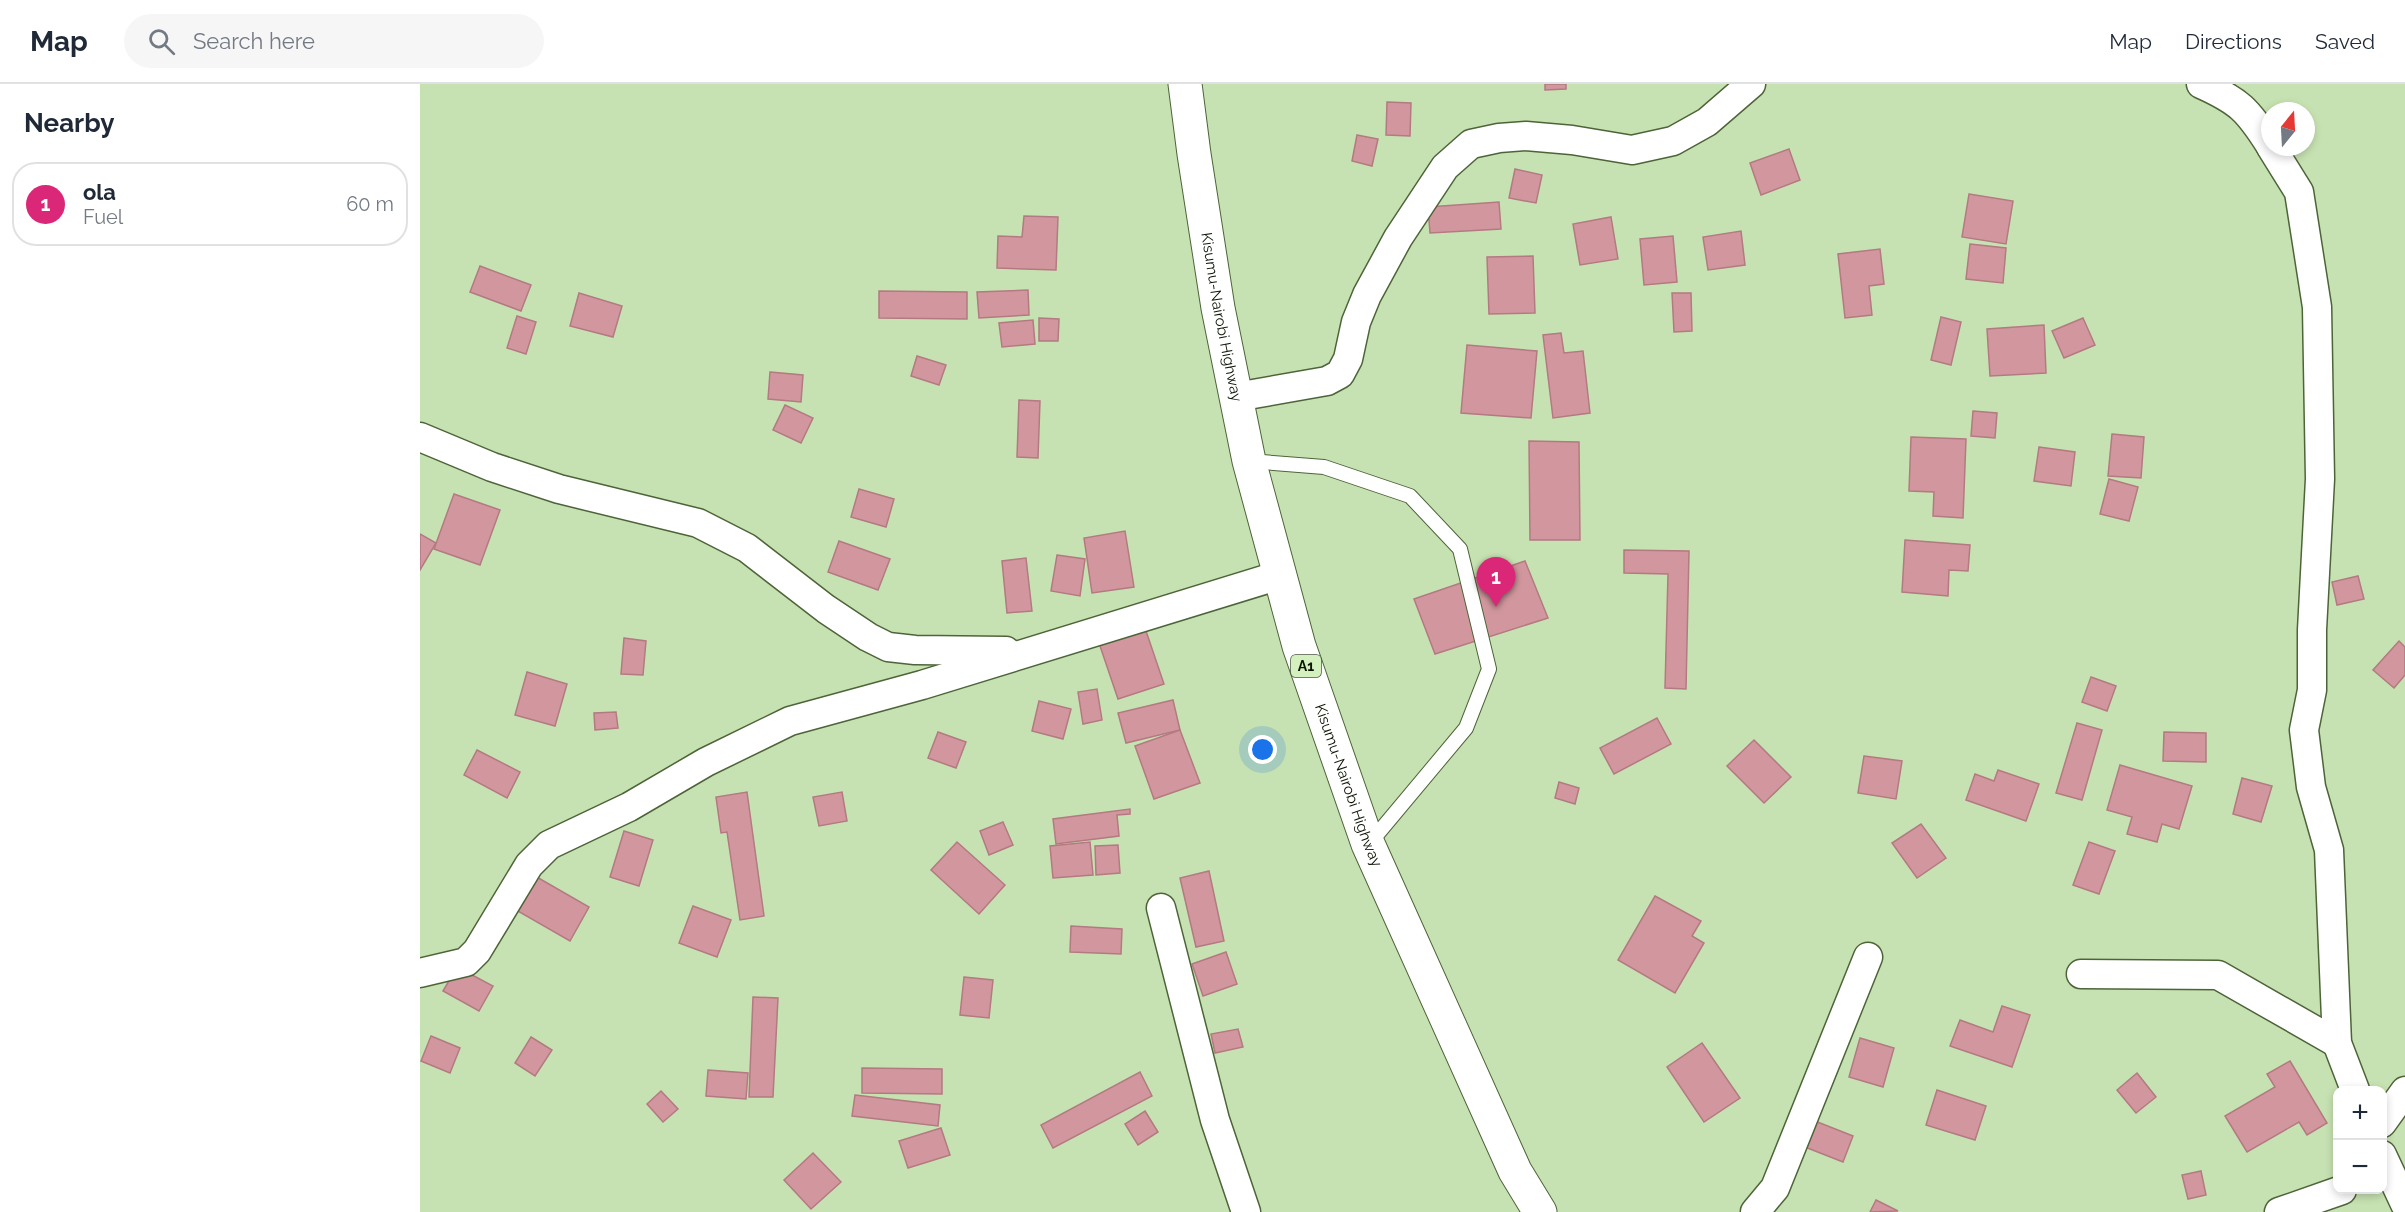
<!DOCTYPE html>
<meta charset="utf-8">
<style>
:root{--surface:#fff;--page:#f6f6f7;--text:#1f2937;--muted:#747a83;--line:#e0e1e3;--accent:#db2777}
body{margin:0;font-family:Raleway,sans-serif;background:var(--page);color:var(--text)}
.controls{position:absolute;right:18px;bottom:18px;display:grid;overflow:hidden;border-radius:12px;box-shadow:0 3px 9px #0003}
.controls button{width:54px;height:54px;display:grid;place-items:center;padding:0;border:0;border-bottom:2px solid var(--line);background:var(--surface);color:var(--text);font:30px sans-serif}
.compass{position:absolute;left:1841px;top:18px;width:54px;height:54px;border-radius:50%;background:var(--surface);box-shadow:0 3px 9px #0003;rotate:18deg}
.you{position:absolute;left:843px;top:666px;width:21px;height:21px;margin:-15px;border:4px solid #fff;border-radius:50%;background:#1a73e8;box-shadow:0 0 0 9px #1a73e833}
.badge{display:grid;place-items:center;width:39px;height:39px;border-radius:50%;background:var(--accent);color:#fff;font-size:20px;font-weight:700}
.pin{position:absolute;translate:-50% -50px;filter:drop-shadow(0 2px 3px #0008)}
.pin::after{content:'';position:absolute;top:32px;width:21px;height:18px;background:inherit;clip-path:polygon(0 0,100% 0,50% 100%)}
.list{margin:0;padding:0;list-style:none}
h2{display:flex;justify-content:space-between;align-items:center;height:78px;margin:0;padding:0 24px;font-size:26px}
h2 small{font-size:20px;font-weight:400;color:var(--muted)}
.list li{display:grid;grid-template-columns:39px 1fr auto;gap:18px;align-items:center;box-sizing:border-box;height:84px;margin:0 12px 12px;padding:0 12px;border:2px solid var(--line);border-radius:24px}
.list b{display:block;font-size:22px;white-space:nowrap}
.list p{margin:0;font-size:20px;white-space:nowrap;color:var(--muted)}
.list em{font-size:20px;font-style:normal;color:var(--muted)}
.icon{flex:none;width:33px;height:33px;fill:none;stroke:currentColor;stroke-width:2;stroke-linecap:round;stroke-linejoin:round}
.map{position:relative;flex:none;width:1985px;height:1128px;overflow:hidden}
header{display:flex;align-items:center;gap:36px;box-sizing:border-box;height:84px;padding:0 30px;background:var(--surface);border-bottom:2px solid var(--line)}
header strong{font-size:28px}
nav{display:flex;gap:33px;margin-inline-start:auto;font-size:21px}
.search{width:420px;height:54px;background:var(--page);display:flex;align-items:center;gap:15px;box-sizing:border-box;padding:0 21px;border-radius:33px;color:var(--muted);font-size:22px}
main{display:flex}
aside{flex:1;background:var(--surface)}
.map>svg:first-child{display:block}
.building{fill:#d2979e;stroke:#b37a81;stroke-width:1.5}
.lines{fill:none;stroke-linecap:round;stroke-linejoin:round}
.service-casing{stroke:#4d6438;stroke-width:16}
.minor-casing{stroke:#4d6438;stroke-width:31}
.trunk-casing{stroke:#4d6438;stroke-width:35}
.service{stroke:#fff;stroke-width:14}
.minor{stroke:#fff;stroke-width:28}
.trunk{stroke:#fff;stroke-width:33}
.labels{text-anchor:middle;stroke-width:4.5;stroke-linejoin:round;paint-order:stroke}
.shield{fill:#d4f0be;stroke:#47563c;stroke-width:1.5}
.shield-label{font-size:14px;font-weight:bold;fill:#0b1404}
.street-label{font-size:15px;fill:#0b1404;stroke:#d4f0be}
</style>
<header>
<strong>Map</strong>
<div class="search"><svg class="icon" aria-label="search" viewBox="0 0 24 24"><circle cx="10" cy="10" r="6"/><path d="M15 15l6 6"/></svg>Search here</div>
<nav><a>Map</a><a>Directions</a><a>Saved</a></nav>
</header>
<main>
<aside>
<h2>Nearby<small></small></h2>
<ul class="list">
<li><span class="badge">1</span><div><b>ola</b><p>Fuel</p></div><em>60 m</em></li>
</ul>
</aside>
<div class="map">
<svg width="1985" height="1128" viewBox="0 0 1985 1128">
<rect width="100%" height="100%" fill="#c7e2b2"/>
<!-- building -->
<g class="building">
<polygon points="1125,0 1146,0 1146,5 1125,6"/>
<polygon points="967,18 991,19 990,52 966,51"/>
<polygon points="937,51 958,55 952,82 932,77"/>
<polygon points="1369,65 1380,96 1341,111 1330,79"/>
<polygon points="1095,85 1122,91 1116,119 1089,114"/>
<polygon points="1549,110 1593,117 1586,160 1542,153"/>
<polygon points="1079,118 1081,145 1010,149 1008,123"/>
<polygon points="604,132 638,133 636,186 577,184 578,152 602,153"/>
<polygon points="1191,133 1198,175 1160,181 1153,140"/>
<polygon points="1321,147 1325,181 1288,186 1283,153"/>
<polygon points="1253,152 1257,198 1224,201 1220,155"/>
<polygon points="1550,160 1586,164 1583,199 1546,195"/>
<polygon points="1460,165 1464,200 1449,202 1452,231 1425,234 1418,170"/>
<polygon points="1113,172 1115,229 1069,230 1067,173"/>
<polygon points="60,182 111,201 101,227 50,208"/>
<polygon points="608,206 609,231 559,234 557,208"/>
<polygon points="459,207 547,208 547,235 459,234"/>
<polygon points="159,209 202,222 193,253 150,242"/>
<polygon points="1252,209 1271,209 1272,247 1254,248"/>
<polygon points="97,232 116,238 106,270 87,264"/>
<polygon points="1521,233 1541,238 1531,281 1511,276"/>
<polygon points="619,234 639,235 638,257 619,257"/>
<polygon points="1663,234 1675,261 1644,274 1632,247"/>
<polygon points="613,236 615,260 582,263 579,239"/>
<polygon points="1624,241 1626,289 1570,292 1567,245"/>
<polygon points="1141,249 1144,269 1163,267 1170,329 1133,334 1123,251"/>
<polygon points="1047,261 1117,267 1111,334 1041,329"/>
<polygon points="497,272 526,281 519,301 491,292"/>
<polygon points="350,288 383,291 381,318 348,315"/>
<polygon points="599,316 620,317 618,374 597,373"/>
<polygon points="365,321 393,334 381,359 353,346"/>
<polygon points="1553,327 1577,329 1575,354 1551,352"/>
<polygon points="1692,350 1724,353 1721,394 1688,392"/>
<polygon points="1491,353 1546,355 1543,434 1513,432 1514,408 1489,407"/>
<polygon points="1109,357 1159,358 1160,456 1110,456"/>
<polygon points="1619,363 1655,368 1651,402 1614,397"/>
<polygon points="1689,395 1718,403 1709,437 1680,430"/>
<polygon points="439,405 474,415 466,443 431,433"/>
<polygon points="34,410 80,426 60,481 14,465"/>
<polygon points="705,447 714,503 672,509 664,454"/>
<polygon points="0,450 16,459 0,486"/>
<polygon points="1485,456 1550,461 1548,487 1529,486 1528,512 1482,508"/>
<polygon points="419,457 470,475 458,506 408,488"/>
<polygon points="1204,466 1269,467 1266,605 1245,604 1248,490 1204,489"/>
<polygon points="637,471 665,475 660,512 631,507"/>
<polygon points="606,474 612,527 587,529 582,477"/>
<polygon points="1105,477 1128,534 1015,570 994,515"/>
<polygon points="1938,492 1944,515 1917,521 1912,498"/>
<polygon points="725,544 744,600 698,615 679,559"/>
<polygon points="204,554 226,557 223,591 201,590"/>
<polygon points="1979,557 1985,563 1985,591 1974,604 1953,586"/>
<polygon points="107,588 147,600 135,642 95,631"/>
<polygon points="1671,593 1696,602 1687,627 1662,618"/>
<polygon points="677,605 682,636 663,640 658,608"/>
<polygon points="753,616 760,646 706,659 698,629"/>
<polygon points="619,617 651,625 643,655 612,647"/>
<polygon points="196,628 198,644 175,646 174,629"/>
<polygon points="1237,634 1251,660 1194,690 1180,664"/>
<polygon points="1657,639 1682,646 1662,716 1636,709"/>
<polygon points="760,646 780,699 734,715 715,662"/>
<polygon points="518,648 546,658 536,684 508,674"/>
<polygon points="1744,648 1786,649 1786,678 1743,677"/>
<polygon points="1334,656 1371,693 1344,719 1307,682"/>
<polygon points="57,666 100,688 87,714 44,691"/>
<polygon points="1444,672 1482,677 1476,715 1438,709"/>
<polygon points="1700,681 1772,702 1759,745 1742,740 1737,758 1707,750 1712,733 1687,726"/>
<polygon points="1578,686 1619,700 1606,737 1546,716 1555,690 1574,697"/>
<polygon points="1822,694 1852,702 1841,738 1813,730"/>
<polygon points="1139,698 1159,704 1155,720 1135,714"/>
<polygon points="327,708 344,832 320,836 307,748 301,749 296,713"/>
<polygon points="422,708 427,737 399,742 393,713"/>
<polygon points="710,725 710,730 697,731 699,752 636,760 633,735"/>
<polygon points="583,738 593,761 569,771 560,747"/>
<polygon points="1501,740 1526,774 1497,794 1472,759"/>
<polygon points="204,747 233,756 219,802 190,793"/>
<polygon points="537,758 585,801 559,830 511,786"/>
<polygon points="670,758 673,791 633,794 630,762"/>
<polygon points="1669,758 1695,767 1679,810 1653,801"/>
<polygon points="698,761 700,789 676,791 675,762"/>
<polygon points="789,787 804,857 776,863 760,794"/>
<polygon points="115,792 169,823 150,857 96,826"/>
<polygon points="1235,812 1281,837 1272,852 1284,859 1255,909 1198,876"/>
<polygon points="273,822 311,836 297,873 259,859"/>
<polygon points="651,842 702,845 701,870 650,868"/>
<polygon points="806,868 817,900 783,912 772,880"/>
<polygon points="37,883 73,902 59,927 23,907"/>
<polygon points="544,893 573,896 569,934 540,931"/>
<polygon points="333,913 358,914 353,1013 329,1013"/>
<polygon points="1582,922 1610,931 1592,983 1530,962 1540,936 1573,948"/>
<polygon points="818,945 823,963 795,969 791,950"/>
<polygon points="11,952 40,964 30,989 1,977"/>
<polygon points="111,953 132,966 115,992 95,979"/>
<polygon points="1440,954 1474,964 1463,1003 1429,993"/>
<polygon points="1282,959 1320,1014 1284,1038 1247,983"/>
<polygon points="1870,977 1907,1039 1887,1051 1879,1038 1827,1068 1805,1032 1855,1003 1847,990"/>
<polygon points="442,984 522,985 522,1010 442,1009"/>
<polygon points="288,986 328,989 326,1015 286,1012"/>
<polygon points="720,988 732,1012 633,1064 621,1041"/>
<polygon points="1717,989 1736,1013 1716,1029 1697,1006"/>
<polygon points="1517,1006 1566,1022 1555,1056 1506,1041"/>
<polygon points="241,1007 258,1025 243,1038 227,1020"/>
<polygon points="435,1011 520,1021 518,1042 432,1032"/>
<polygon points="725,1027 738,1048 718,1061 705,1040"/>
<polygon points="1395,1037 1433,1052 1423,1078 1385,1063"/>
<polygon points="521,1044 530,1071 488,1084 479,1057"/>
<polygon points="393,1069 421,1098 391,1125 364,1096"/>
<polygon points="1781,1087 1786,1111 1768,1115 1762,1091"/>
<polygon points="1456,1116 1478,1127 1450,1128"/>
</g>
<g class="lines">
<!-- service casing -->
<g class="service-casing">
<polyline id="service" points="829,377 904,383 990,412 1040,465 1069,585 1046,644 949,760"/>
</g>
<!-- minor casing -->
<g class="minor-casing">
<g id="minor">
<path d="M1781,0C1819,17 1828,26 1850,61"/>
<polyline points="1851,63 1879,108 1897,223 1900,395 1892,546 1892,606 1884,646 1891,703 1909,766 1917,959 1935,1006"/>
<polyline points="816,313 907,297 920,290 928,275 936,238 947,211 978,154 1025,83 1051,60 1079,54 1106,52 1152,56 1212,66 1253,57 1287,38 1331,0"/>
<polyline points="0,353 72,383 139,405 278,439 327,464 406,525 448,553 468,563 495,566 586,567"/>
<polyline points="741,824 795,1036 826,1128"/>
<polyline points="0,889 46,878 57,867 109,781 129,761 209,723 286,678 370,637 502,601 860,491"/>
<polyline points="1661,890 1798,891 1917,959"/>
<polyline points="1962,1039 1985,1007"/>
<polyline points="1962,1071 1985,1120"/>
<polyline points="1335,1128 1355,1104 1448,873"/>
<polyline points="1859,1128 1922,1106"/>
</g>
</g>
<!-- trunk casing -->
<g class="trunk-casing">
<g id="trunk">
<path id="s1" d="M765,0L774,70L798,224L829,377L879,562L948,760L1095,1087L1120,1128"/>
</g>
</g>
<!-- service -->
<use href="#service" class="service"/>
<!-- minor -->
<use href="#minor" class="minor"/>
<!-- trunk -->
<use href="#trunk" class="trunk"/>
</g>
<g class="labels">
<!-- shield labels -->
<rect class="shield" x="871" y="571" width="30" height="22" rx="4.5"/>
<g class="shield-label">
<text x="886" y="587">A1</text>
</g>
<!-- street labels -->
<g class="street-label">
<text dy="5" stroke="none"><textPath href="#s1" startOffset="236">Kisumu-Nairobi Highway</textPath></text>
<text dy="5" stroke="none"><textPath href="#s1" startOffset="722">Kisumu-Nairobi Highway</textPath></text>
</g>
</g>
</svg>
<div class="controls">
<button>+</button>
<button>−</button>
</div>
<svg class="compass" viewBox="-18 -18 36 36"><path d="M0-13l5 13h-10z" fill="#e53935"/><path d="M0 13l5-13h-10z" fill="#747a83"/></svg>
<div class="you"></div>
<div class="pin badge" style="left:1076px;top:523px">1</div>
</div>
</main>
